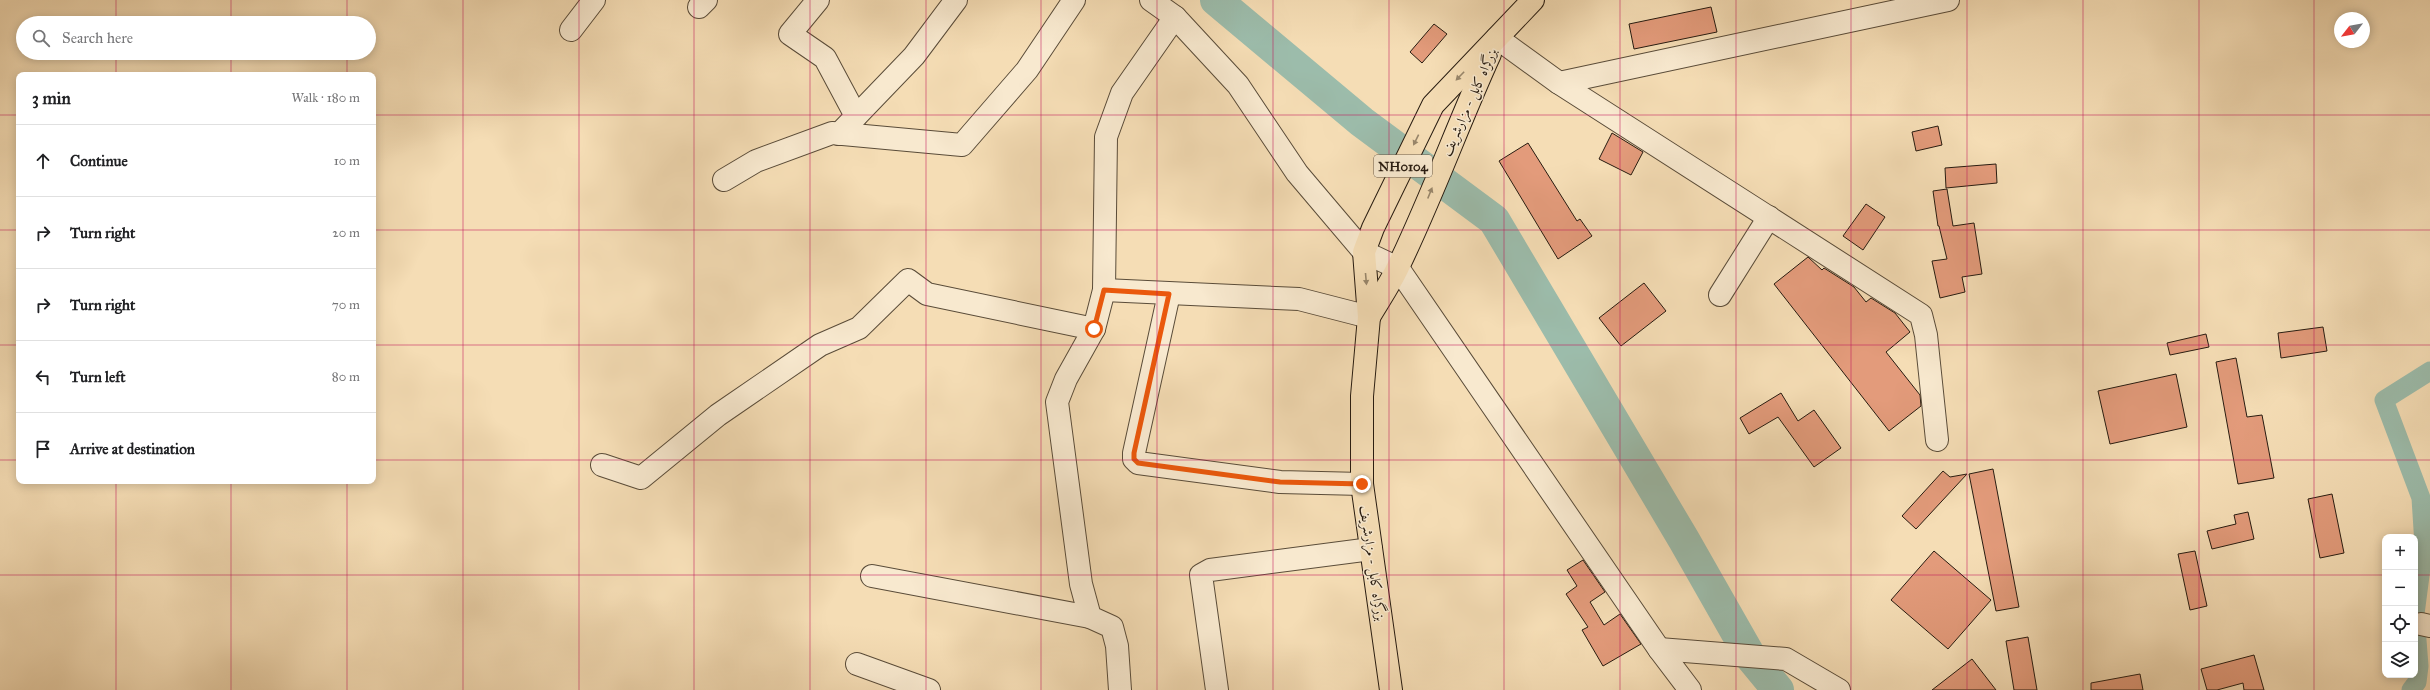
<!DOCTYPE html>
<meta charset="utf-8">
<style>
:root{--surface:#fff;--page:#f2f2f2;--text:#202124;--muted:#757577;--line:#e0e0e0}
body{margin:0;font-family:"IM FELL Great Primer",Amiri,serif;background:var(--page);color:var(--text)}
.controls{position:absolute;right:12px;bottom:12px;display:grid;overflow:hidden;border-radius:8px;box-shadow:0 2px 10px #0003}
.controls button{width:36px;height:36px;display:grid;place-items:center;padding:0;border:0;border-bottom:1px solid var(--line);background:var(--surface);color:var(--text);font:20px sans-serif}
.compass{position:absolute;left:2334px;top:12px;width:36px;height:36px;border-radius:50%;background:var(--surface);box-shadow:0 2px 10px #0003;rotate:239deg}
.stop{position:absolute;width:12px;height:12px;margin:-9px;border:3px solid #ea580c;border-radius:50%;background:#fff}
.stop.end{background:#ea580c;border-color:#fff;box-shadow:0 1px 4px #0008}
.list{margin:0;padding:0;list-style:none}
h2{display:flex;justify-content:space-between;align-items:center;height:52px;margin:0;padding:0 16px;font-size:17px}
h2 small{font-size:13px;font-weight:400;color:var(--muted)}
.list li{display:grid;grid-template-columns:26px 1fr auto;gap:12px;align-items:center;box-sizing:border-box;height:72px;padding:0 16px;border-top:1px solid var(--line)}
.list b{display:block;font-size:15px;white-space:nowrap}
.list em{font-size:13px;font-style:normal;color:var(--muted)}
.icon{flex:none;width:22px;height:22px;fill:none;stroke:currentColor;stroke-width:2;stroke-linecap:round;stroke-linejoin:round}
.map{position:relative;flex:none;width:2430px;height:690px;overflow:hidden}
.search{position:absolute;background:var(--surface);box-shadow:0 2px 10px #0003;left:16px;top:16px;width:360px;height:44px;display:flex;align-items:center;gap:10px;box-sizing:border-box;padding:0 14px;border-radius:22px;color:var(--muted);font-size:15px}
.panel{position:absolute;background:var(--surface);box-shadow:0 2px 10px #0003;left:16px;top:72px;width:360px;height:412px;border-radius:8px}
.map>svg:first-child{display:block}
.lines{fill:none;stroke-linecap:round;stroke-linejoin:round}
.canal{stroke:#9cbcab;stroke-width:19}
.river{stroke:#9cbcab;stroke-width:32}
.building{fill:#e39b7b;stroke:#271b10}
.minor-casing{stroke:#5a4c39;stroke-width:24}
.highway-casing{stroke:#271b10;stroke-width:24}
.minor{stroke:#f8e9cf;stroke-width:22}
.highway{stroke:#f5ddb5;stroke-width:22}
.oneway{fill:#98866b}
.route{stroke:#ea580c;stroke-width:5}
.grid{fill:none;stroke:#c2185b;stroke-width:1;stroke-opacity:0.55}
.labels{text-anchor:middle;stroke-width:3;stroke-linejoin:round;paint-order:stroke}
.shield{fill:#f8e9cf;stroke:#665949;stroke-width:1}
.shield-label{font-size:13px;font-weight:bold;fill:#271b10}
.street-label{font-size:14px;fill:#271b10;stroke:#f8e9cf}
</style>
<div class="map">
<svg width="2430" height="690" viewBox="0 0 2430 690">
<rect width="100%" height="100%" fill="#f5ddb5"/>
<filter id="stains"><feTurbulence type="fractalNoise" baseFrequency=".005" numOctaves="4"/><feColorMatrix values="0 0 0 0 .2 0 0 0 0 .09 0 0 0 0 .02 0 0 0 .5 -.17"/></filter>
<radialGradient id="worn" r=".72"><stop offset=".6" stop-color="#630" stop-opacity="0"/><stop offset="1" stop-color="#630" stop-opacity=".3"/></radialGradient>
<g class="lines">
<!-- canal -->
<polyline class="canal" points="2411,690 2417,682 2419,666 2415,614 2424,545 2421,498 2384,400 2430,371"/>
<!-- river -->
<polyline class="river" points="1216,0 1362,122 1494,220 1684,540 1750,656 1778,690"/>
</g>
<!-- building -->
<g class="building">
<polygon points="1711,7 1717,32 1634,49 1629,24"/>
<polygon points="1434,24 1447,34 1422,63 1410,52"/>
<polygon points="1938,126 1942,145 1916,151 1912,132"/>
<polygon points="1612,133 1643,152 1631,175 1599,159"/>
<polygon points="1528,143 1577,221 1580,219 1592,236 1558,259 1499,161"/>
<polygon points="1996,164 1997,183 1946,188 1945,168"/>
<polygon points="1947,189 1953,226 1974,223 1982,274 1962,277 1965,292 1940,298 1932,261 1947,259 1939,226 1938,226 1933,191"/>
<polygon points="1866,204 1885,217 1863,250 1843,236"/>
<polygon points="1808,257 1822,270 1824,268 1854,287 1866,302 1871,298 1895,313 1910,332 1886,352 1920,395 1921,406 1889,431 1774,284"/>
<polygon points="1644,283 1666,311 1621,346 1599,318"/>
<polygon points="2323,327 2327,351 2281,358 2278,333"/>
<polygon points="2206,334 2209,347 2170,355 2167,343"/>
<polygon points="2236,358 2247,417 2262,415 2274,478 2238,484 2216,362"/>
<polygon points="2176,374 2187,427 2110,444 2098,391"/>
<polygon points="1781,393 1798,421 1814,410 1841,448 1814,467 1778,417 1749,434 1740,418"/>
<polygon points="1993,469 2019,607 1996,611 1969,474"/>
<polygon points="1943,471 1950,477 1967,474 1916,529 1902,516"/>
<polygon points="2332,494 2344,553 2320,558 2308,499"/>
<polygon points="2248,512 2254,539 2212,549 2207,531 2236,524 2234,515"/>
<polygon points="1934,551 1991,600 1948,649 1891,600"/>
<polygon points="2195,551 2207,606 2190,610 2178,554"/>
<polygon points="1583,560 1605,592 1590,602 1604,625 1620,614 1641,644 1603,666 1582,630 1588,627 1566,594 1577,586 1567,570"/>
<polygon points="2028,637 2037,690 2014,690 2006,641"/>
<polygon points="2254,655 2264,690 2244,690 2243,683 2217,690 2207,690 2201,669"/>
<polygon points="1972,659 1996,690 1932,690"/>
<polygon points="2140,674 2143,690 2091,690 2091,683"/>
</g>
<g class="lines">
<!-- minor casing -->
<g class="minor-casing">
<g id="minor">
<polyline points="818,0 790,34 825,58 856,116"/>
<polyline points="1151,0 1175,17 1238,85 1297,173 1364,252 1398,268 1659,649 1690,690"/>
<polyline points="699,7 706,0"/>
<polyline points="571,30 594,0"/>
<polyline points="1497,38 1559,83 1921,315 1926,335 1937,440"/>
<polyline points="1559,83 1948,0"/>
<polyline points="839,134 914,56 956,0"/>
<polyline points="724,180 756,161 832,133 962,145 1027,70 1074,0"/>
<polyline points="1104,290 1299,299 1369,317"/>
<polyline points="1169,294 1134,453 1134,459 1138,463 1280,482 1362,484"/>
<polyline points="1720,295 1769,217"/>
<polyline points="602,465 641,478 718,415 820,345 859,328 908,280 927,294 1094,329"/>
<polyline points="872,576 1090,617"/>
<polyline points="2421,624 2430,626"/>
<polyline points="1659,649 1786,659 1839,690"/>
<polyline points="857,664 929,690"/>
<polyline points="1120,690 1117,646 1112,627 1090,617 1081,584 1057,402 1066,379 1094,329 1104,290 1106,137 1122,93 1175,17"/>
<polyline points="1217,690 1201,575 1210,570 1371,549"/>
</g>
</g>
<!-- highway casing -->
<g class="highway-casing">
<g id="highway">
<path d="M1369,317C1379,300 1390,284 1398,267C1432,197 1458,124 1490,54"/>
<polyline points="1391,690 1362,484 1362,396 1369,317 1364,252 1373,228 1433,105 1533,0"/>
</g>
</g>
<!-- minor -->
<use href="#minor" class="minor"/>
<!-- highway -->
<use href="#highway" class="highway"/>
</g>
<!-- one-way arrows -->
<defs><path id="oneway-solid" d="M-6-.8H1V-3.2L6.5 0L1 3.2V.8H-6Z"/></defs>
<g class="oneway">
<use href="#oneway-solid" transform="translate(1460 76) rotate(134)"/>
<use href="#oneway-solid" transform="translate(1416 140) rotate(116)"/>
<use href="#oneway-solid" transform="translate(1430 193) rotate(-68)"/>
<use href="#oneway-solid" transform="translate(1366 279) rotate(85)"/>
</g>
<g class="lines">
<!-- route -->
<polyline class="route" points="1094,329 1104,290 1169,294 1134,453 1134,459 1138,463 1280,482 1362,484"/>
</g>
<!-- grid -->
<path class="grid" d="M116,0V23M231,0V23M347,0V23M463,0V690M579,0V690M694,0V690M810,0V690M926,0V690M1041,0V690M1157,0V690M1273,0V690M1389,0V690M1504,0V690M1620,0V690M1736,0V690M1851,0V690M1967,0V690M2083,0V690M2199,0V690M2314,0V690M116,53V75M231,53V75M347,53V75M0,115H19M373,115H2430M0,230H19M373,230H2430M0,345H19M373,345H2430M0,460H19M373,460H2430M116,481V690M231,481V690M347,481V690M0,575H2385M2415,575H2430"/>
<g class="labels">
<!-- shield labels -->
<rect class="shield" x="1374" y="155" width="58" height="22" rx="3"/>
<g class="shield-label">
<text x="1403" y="171">NH0104</text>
</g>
<!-- street labels -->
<g class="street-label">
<text transform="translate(1469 102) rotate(-66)" y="5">بزرگراه کابل - مزارشریف</text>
<text transform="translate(1373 563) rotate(82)" y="5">بزرگراه کابل - مزارشریف</text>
</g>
</g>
<rect width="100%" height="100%" filter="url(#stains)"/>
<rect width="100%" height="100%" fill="url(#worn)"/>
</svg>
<div class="controls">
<button>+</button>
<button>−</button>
<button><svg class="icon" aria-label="locate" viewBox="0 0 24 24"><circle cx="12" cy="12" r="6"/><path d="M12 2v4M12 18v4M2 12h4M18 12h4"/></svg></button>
<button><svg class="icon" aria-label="layers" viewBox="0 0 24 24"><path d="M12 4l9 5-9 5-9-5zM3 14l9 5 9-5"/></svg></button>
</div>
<svg class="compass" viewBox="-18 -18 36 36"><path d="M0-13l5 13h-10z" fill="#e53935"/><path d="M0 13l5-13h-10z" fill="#757577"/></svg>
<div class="stop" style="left:1094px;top:329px"></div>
<div class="stop end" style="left:1362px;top:484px"></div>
<div class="search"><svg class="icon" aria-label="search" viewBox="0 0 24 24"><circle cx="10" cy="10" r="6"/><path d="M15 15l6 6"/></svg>Search here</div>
<section class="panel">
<h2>3 min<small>Walk · 180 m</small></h2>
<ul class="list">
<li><svg class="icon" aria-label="ahead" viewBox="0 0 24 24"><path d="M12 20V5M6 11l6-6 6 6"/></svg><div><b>Continue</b></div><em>10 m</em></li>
<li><svg class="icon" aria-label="right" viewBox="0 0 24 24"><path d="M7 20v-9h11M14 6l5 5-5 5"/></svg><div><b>Turn right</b></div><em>20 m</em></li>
<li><svg class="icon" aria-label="right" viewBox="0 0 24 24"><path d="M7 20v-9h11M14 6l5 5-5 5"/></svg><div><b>Turn right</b></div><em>70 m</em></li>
<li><svg class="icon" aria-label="left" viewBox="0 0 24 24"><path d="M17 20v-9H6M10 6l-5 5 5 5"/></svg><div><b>Turn left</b></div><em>80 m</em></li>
<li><svg class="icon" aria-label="arrive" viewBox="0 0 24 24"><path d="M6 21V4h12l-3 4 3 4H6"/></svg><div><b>Arrive at destination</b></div></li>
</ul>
</section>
</div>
